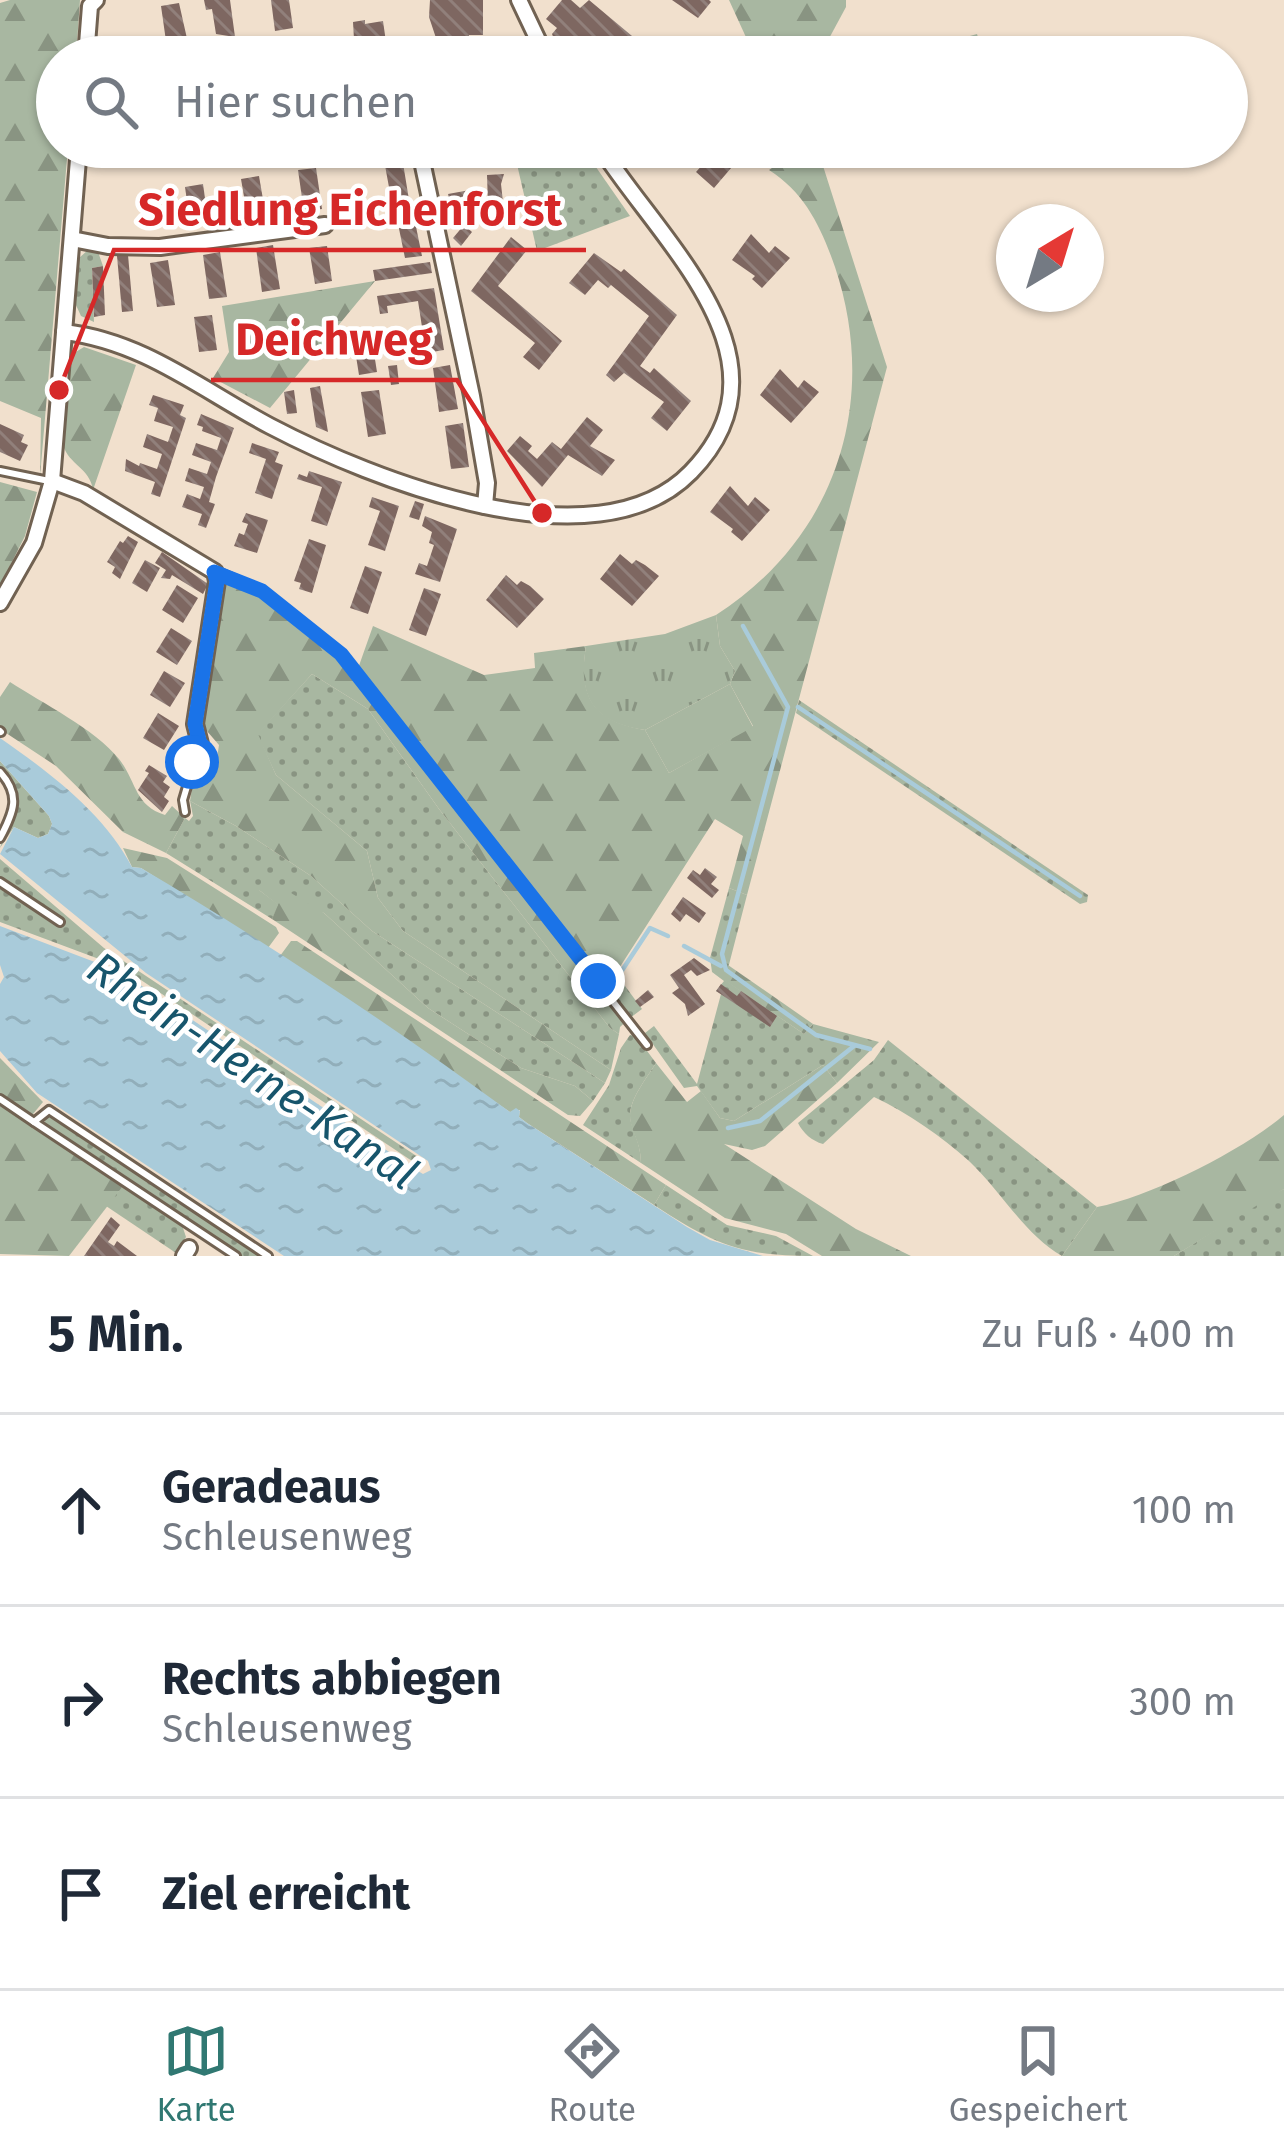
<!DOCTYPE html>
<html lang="de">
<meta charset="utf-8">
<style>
:root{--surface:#fff;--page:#f2f2f3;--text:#1f2937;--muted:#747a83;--line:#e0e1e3;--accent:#307872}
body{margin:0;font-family:"Fira Sans",sans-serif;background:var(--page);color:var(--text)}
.compass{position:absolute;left:996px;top:204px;width:108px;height:108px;border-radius:50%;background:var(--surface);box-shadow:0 3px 9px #0004;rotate:38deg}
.stop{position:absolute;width:36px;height:36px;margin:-27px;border:9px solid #1a73e8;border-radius:50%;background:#fff}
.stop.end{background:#1a73e8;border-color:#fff;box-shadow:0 3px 12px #0008}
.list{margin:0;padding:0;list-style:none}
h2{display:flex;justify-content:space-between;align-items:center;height:156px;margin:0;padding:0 48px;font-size:51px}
h2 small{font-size:39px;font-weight:400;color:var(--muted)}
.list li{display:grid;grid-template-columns:78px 1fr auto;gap:36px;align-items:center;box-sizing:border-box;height:192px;padding:0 48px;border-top:3px solid var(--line)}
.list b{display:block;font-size:45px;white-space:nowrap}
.list p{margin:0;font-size:39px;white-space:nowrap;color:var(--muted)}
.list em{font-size:39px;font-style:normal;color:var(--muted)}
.icon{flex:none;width:66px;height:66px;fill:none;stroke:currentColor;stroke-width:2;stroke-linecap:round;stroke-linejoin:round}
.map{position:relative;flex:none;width:1284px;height:1256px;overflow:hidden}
.search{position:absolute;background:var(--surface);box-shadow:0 3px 9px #0004;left:36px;right:36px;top:36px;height:132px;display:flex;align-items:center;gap:30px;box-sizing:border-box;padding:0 42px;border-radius:66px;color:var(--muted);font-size:45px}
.sheet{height:732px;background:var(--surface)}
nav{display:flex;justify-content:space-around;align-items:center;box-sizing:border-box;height:168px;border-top:3px solid var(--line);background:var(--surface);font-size:33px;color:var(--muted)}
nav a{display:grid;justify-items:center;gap:6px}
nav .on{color:var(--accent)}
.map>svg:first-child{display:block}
.grass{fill:url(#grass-dots)}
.forest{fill:url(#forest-firs)}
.park{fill:url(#park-tufts)}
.garden{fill:#a8b7a1}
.water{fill:url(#water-ripples)}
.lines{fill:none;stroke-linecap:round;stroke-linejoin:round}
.stream{stroke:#a9cbda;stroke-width:4.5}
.building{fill:url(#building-back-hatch)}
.service-casing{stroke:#716252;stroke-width:12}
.minor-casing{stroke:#716252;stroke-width:20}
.service{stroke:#fff;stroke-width:6}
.minor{stroke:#fff;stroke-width:14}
.route{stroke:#1a73e8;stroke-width:15}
.labels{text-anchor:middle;stroke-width:9;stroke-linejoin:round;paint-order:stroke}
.water-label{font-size:45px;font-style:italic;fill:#17556c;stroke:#fff}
.leader{fill:none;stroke:#d62828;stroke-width:4.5}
.callout-dot{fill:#d62828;stroke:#fff;stroke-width:4.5}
.callout-label{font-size:45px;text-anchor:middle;font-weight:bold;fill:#d62828;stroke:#fff;stroke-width:9;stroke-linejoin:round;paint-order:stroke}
</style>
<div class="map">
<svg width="1284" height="1256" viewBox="0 0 1284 1256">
<defs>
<pattern id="grass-dots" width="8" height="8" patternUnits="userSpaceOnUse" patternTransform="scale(3)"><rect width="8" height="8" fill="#a8b7a1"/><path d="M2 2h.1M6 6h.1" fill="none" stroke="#899482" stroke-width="1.8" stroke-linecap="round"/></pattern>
<pattern id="forest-firs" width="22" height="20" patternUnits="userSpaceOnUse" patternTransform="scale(3)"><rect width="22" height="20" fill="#a8b7a1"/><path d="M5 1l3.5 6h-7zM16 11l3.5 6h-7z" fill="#899482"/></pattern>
<pattern id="park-tufts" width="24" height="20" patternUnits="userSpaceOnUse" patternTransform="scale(3)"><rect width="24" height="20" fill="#a8b7a1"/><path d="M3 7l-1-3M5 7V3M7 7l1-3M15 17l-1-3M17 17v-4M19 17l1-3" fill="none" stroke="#899482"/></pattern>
<pattern id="water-ripples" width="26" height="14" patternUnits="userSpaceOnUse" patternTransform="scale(3)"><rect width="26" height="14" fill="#a9cbda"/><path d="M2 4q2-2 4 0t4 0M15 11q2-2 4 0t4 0" fill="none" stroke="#91aeba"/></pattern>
<pattern id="building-back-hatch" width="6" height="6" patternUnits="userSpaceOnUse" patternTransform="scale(3)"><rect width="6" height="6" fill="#7e6761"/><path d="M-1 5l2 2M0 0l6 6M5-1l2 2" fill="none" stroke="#91807b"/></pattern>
</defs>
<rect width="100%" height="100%" fill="#f1e0cd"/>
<!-- grass -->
<g class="grass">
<polygon points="513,147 582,147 630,216 537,251"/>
<polygon points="97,249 103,266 92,268 94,322 81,316 75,303 79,258 88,250"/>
<polygon points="312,674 368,709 439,809 610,1028 619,1034 611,1070 403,931 378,898 367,851 276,775 257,734"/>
<polygon points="799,700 1088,895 1087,902 1080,904 796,713"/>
<path d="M0,761L49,816L52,824L48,834L38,838L14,827L0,848C13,810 31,806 0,770Z"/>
<polygon points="190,801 236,826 311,876 372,931 605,1083 593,1101 575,1086 521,1068 428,1008 324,913 259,890 279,905 272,919 166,853 185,818 189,821 193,816"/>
<polygon points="0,859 104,948 424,1161 421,1167 123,968 0,922"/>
<polygon points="729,888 747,895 725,980 804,1034 813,1024 879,1042 837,1083 823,1065 734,1121 720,1118 697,1086 684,1088 645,1033 654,1026 697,1084 721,994 716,991 724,981 712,972 710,958"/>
<polygon points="614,971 642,1009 630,1018 607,987"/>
<path d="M630,1035L636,1036L656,1063C647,1078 630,1098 630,1116C631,1130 641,1142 641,1163L583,1125L609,1085L621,1048Z"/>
<path d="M888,1040L1097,1207L1062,1256C1024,1234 1001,1191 969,1161C941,1136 908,1113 874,1097L823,1144C812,1141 803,1133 798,1123L874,1060Z"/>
<polygon points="46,1116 53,1116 263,1256 240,1256 44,1125"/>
<path d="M666,1185L727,1225L776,1236L813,1256C740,1256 714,1244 654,1205Z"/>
<polygon points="123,1186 182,1225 186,1237 176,1253 106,1206"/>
<polygon points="1284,1189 1284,1256 1174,1256 1271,1195"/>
</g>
<!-- forest -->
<g class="forest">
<polygon points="10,0 80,0 76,57 57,57 57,147 68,147 40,477 41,418 0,401 0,3"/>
<polygon points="729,0 846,0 846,7 819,57 755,57"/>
<path d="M788,147H817L887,367L747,895L729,888L743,836L715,819L616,973L609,977L607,987L630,1018L620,1027L619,1034L610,1028L439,809L368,709L312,674L258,734L276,775L367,851L378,898L403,931L611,1070L605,1083L372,931L311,876L236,826L190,801L196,763L216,765L219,745L200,723L223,576C274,601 319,632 355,677L373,626L484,675L535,668L534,653L586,646C578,699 594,721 645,730L669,773L753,726L730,684L735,671L720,646L716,615C836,538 880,402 835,267C821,227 805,193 769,170L782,161Z"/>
<polygon points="375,281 270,408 213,378 229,352 222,306"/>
<path d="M84,347L136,365L93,490C90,468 69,465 63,445L70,366L74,353Z"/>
<polygon points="0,482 37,492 25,536 0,586"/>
<path d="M10,682C42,703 95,729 119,759C137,782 134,805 165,815L172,806L185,818L166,853L123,832L56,766L0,729V697Z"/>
<polygon points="123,848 167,858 276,927 279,933 268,948 264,946 141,868 132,867"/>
<polygon points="263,876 324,913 428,1008 521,1068 575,1086 593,1101 580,1116 568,1115 272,919 278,905 259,890"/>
<polygon points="291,941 297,941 666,1185 654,1205 527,1123 519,1117 520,1110 510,1112 283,959 280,956"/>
<polygon points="728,965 813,1024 804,1034 724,980"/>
<polygon points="0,1058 43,1102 33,1114 27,1114 0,1096"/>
<path d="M656,1063L687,1102L701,1091L720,1118L734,1121L823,1065L837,1083L765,1146L752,1150L724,1144L856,1229L911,1256H822L786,1234L725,1218L641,1163C641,1142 630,1130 630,1116C630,1098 647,1078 656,1063Z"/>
<polygon points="0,1103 123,1186 69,1256 0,1254"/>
<path d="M1284,1115V1189L1174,1256H1062L1097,1207C1152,1196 1241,1151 1284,1115Z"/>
</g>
<!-- park -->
<path class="park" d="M716,615L720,646L735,671L730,684L645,730C594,723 577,698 586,646L665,634Z"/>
<!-- garden -->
<g class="garden">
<polygon points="977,34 983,53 937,57 934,46"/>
<polygon points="730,684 753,727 669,773 645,730"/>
</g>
<!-- water -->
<path class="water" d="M0,738C49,772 104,813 132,867L141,868C265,941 394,1027 510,1112L516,1108L520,1111L519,1117L527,1123L687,1227L710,1240L763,1256H284L37,1093L0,1051V984L4,977L0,965V926L121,972L413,1168L423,1174L431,1170L428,1161L146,973L0,854L14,827L38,838L48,834L52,824L49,816L0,761Z"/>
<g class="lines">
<!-- stream -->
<g class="stream">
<polyline points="743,626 788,707 722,954 726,970 816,1035 870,1049"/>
<polyline points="798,707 1080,896"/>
<polyline points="684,946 721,966"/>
<polyline points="619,975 650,928 668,936"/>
<polyline points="728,1128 760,1121 854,1046"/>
</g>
</g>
<!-- building -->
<g class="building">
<polygon points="204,0 230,0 235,37 216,34 212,9 206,10"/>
<polygon points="271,0 289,0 293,28 275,31"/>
<polygon points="430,0 483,0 483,35 469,35 469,46 440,50 429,17"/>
<polygon points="562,0 571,0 580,8 589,0 632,36 614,57 575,57 554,39 552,34 557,28 546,19"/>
<polygon points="672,0 709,0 711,2 698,18"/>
<polygon points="179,3 188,43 175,44 175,40 166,41 161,6"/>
<polygon points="365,20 365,24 383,21 387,49 375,51 376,57 355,57 353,22"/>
<polygon points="124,147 165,147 168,165 127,167"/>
<polygon points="441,147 465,147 466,159 443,162"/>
<polygon points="482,147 504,147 504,153 483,156"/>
<polygon points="678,147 685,150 672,167 666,162"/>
<polygon points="706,147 749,147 714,188 696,172 713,153"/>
<polygon points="405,151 402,157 410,206 393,209 384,160 393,159 392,153"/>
<polygon points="316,168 322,209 304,212 298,170"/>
<polygon points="504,174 501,184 503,202 488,205 487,175"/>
<polygon points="259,176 265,211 247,214 241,179"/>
<polygon points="203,184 208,220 190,222 185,187"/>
<polygon points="470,190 472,200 478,199 480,216 474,217 473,209 451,210 448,194"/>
<polygon points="413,212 422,256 405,258 396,214"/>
<polygon points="464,225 472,232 461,246 453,238"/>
<polygon points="751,234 769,253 775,246 790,258 762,288 752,279 755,276 732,260"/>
<polygon points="511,237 527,250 498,286 562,341 539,370 523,357 535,343 471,291"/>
<polygon points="273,245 280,289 262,292 256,248"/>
<polygon points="327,246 332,281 315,284 309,248"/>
<polygon points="220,252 227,297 209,299 203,255"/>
<polygon points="594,253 621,272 624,269 677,315 640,366 650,373 654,368 691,401 667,431 651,418 664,402 624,373 614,382 606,375 649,316 611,285 608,288 598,280 585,295 569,283"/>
<polygon points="128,255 133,311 122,312 117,256"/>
<polygon points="168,260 175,305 157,307 150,263"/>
<polygon points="430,262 432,273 375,281 373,270"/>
<polygon points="103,266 105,315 94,317 92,268"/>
<polygon points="434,288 444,350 426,353 418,301 387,306 388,313 380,314 377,296"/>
<polygon points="212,315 217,350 199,352 194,317"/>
<polygon points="370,328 377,372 359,375 352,331"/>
<polygon points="397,365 399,384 391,385 388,366"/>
<polygon points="450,365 458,409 439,412 433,368"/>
<polygon points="780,369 798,388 804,380 819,392 791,423 760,395"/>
<polygon points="320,386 326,420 328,432 316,427 310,388"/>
<polygon points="294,390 297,413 287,414 284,392"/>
<polygon points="379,390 386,434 368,437 361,392"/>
<polygon points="153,395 184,405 180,415 186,418 160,497 151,494 155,482 125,471 126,459 139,466 140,463 157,469 162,454 143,447 147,434 168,442 173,427 154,421 158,408 149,405"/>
<polygon points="201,414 234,428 216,477 209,502 215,504 206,528 198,525 202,514 182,507 187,494 200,499 204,487 185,481 189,468 207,474 211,462 192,455 196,443 217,450 221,438 202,431 203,427 197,425"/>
<polygon points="587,417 603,430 590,446 615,460 602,476 568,455 542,487 507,451 520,436 532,446 528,451 537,459 552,442 561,449"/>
<polygon points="463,423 469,467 451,469 445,426"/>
<polygon points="0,424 24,435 21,442 28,445 20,461 0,452"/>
<polygon points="252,443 279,452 275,462 283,465 272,499 255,493 266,459 249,453"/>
<polygon points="309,471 342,482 327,526 311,521 322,487 297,479 299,474 307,477"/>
<polygon points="730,486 748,506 755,497 770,510 742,541 731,532 733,529 710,512"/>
<polygon points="372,497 399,506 385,551 368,545 380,511 369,507"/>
<polygon points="415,501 424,504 419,520 409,517"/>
<polygon points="246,513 268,520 257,553 234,546 239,533 244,535 248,524 242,522"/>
<polygon points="425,516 457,529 440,582 415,574 419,563 427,566 434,545 429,543 432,532 422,526"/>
<polygon points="128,536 138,542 120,579 112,573 115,567 107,562 120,541 123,543"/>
<polygon points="309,539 326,545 312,593 299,589 301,583 294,581"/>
<polygon points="162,552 208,584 203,594 172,575 170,579 161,578 166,570 155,563"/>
<polygon points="620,554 632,564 636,560 645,565 659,576 632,606 600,579"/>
<polygon points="145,560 160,568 147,592 132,583"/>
<polygon points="365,566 382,572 368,614 350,608"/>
<polygon points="506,575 517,585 521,581 530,586 544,599 517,628 486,600"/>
<polygon points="177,585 198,598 183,623 162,610"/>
<polygon points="424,588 441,594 426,636 409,630"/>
<polygon points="171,628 192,641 177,665 156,652"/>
<polygon points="164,671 185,683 170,707 150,695"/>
<polygon points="158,713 179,726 164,750 143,738"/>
<polygon points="149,765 167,776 163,782 170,787 164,797 169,801 162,812 138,790 149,773 145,771"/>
<polygon points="705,868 717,877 711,884 719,890 712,898 687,878 693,870 700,875"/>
<polygon points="683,897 706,913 699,923 686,914 680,922 671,914"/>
<polygon points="694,958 710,970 697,976 691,970 684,975 705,1004 688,1016 685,1004 672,993 679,988 670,975"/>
<polygon points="721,984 737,996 741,991 777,1016 770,1027 716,991"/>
<polygon points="648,990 654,997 640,1007 635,1001"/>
<polygon points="111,1217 120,1225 108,1242 114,1246 117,1241 137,1256 84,1256"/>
</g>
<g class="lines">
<!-- service casing -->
<g class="service-casing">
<g id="service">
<polyline points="0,471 49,481"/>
<polyline points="218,572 262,591 341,654 647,1045"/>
<polyline points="0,731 1,732"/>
<path d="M0,772C21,795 14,812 0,838"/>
<polyline points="185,812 183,800 199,746"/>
<polyline points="0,882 60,922"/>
<polyline points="0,1099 34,1122"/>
<polyline points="236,1256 34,1122 49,1110 268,1256"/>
</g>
</g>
<!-- minor casing -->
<g class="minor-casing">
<g id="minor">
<polyline points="519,0 546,57"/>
<polyline points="86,57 90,6 96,0"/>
<polyline points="419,147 472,396 487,483 485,506"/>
<polyline points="72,239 108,246 160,247 325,225"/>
<path d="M64,332C143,341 202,390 270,426C371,479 596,570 691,472C800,360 660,242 600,147"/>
<polyline points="52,481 84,493 215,572 217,581 195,724 200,744"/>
<polyline points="0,603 34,543 52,481 79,147"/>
<polyline points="184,1256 189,1248"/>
</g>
</g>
<!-- service -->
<use href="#service" class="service"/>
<!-- minor -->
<use href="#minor" class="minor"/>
</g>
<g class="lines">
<!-- route -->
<polyline class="route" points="192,762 200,744 195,724 217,581 214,572 262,591 341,654 598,981"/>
</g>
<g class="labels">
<!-- water labels -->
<g class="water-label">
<text transform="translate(253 1070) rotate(34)" y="16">Rhein-Herne-Kanal</text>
</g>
</g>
<!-- callouts -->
<path class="leader" d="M59 390L114 250H586M542 513L457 380H211"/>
<g class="callout-dot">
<circle cx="59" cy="390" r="12"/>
<circle cx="542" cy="513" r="12"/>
</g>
<g class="callout-label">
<text x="350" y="225">Siedlung Eichenforst</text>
<text x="334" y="355">Deichweg</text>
</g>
</svg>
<svg class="compass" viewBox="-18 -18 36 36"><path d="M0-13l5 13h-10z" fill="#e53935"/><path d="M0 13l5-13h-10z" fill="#747a83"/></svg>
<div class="stop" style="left:192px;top:762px"></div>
<div class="stop end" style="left:598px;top:981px"></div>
<div class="search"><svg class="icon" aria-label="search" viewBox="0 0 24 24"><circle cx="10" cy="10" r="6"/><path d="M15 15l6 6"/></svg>Hier suchen</div>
</div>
<section class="sheet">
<h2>5 Min.<small>Zu Fuß · 400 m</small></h2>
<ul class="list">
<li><svg class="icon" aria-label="ahead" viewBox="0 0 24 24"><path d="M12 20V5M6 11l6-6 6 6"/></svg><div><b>Geradeaus</b><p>Schleusenweg</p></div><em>100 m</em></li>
<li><svg class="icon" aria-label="right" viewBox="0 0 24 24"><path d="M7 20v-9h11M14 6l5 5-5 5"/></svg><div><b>Rechts abbiegen</b><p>Schleusenweg</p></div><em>300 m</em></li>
<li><svg class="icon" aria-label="arrive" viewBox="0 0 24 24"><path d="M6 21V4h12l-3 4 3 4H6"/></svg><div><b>Ziel erreicht</b></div></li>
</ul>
</section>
<nav>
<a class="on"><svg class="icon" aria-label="map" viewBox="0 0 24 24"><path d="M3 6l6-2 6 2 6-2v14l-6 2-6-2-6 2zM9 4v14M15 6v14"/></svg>Karte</a>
<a><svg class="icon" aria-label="directions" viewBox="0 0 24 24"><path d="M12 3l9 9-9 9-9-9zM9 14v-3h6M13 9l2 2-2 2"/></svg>Route</a>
<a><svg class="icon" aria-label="saved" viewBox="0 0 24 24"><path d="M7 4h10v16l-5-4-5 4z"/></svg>Gespeichert</a>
</nav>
